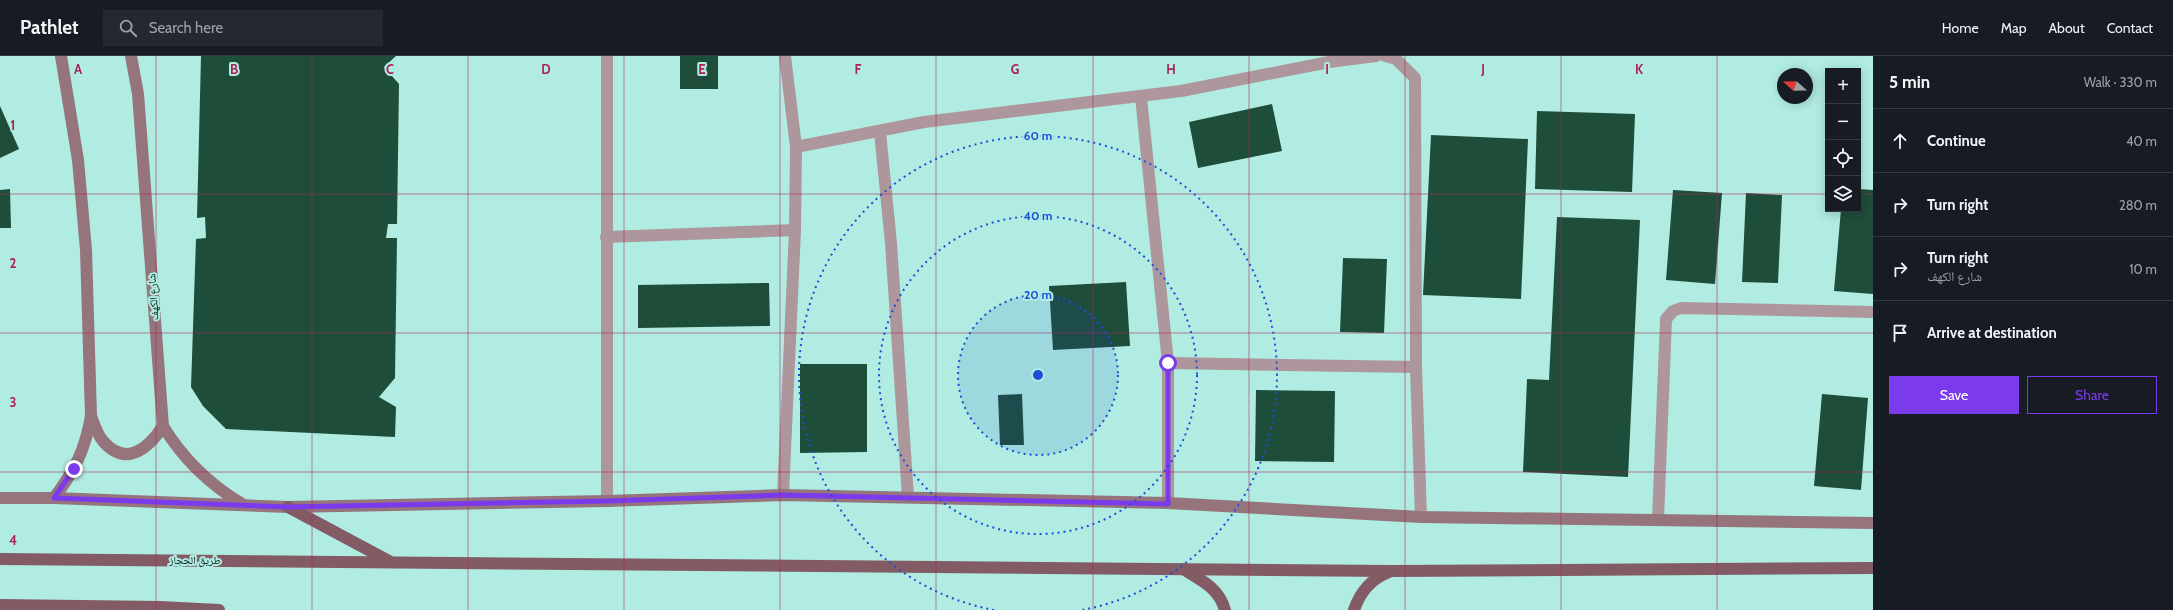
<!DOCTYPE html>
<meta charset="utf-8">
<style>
:root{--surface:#171b24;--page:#242831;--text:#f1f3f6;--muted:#9ea1a6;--line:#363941;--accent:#7c3aed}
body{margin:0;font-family:Cabin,"Noto Naskh Arabic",sans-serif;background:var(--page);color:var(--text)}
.controls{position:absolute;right:12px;top:12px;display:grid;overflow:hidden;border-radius:0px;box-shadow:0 2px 10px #0003}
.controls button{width:36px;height:36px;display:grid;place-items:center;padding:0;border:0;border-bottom:1px solid var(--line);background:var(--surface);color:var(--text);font:20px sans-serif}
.compass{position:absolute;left:1777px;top:12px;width:36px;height:36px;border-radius:50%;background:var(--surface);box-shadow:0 2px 10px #0003;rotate:290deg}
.stop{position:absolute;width:12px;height:12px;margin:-9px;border:3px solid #7c3aed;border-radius:50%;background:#fff}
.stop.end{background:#7c3aed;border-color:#fff;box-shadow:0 1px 4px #0008}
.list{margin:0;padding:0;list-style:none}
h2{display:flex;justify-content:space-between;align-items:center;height:52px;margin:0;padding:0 16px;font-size:17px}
h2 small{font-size:13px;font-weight:400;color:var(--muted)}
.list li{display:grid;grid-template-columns:26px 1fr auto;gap:12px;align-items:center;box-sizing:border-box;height:64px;padding:0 16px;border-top:1px solid var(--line)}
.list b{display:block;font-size:15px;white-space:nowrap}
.list p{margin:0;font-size:13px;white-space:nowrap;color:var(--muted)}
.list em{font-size:13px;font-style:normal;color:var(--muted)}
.actions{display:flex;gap:8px;padding:12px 16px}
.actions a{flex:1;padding:9px 0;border:1px solid var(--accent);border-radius:0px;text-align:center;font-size:14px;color:var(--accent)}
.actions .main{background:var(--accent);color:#fff}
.icon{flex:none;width:22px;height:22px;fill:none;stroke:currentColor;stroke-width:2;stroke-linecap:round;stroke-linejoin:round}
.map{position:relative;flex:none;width:1873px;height:554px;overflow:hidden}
header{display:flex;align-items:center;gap:24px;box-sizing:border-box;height:56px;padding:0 20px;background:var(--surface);border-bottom:1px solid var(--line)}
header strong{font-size:19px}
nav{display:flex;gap:22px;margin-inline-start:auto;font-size:14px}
.search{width:280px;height:36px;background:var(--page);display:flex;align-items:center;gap:10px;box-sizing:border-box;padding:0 14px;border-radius:0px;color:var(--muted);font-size:15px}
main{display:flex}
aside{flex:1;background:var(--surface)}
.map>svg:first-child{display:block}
.building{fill:#1e4d39}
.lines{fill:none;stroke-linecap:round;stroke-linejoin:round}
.service{stroke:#ad979c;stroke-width:12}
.minor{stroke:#ad979c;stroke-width:12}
.secondary{stroke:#95747c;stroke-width:12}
.primary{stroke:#825b65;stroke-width:12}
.route{stroke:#7c3aed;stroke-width:5}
.grid{fill:none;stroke:#ae205a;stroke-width:1;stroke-opacity:0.55}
.ring{fill:none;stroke:#1d4ed8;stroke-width:2;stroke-dasharray:2 4}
.labels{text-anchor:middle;stroke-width:4;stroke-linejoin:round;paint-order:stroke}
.street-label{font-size:11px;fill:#051d1a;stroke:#b0ece1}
.grid-label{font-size:13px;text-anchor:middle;font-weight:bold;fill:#ae205a;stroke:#b0ece1;stroke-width:4;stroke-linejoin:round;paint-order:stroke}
.centre{fill:#1d4ed8;stroke:#b0ece1;stroke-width:2}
.ring-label{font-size:12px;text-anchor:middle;font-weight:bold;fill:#1d4ed8;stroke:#b0ece1;stroke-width:4;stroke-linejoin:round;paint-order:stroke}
</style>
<header>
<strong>Pathlet</strong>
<div class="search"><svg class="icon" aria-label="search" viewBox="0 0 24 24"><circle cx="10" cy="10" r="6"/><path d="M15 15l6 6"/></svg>Search here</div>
<nav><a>Home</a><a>Map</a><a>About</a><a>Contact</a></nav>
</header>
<main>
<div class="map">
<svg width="1873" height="554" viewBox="0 0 1873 554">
<rect width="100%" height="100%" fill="#b0ece1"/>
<!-- building -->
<g class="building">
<polygon points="201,0 396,0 384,11 399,28 397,168 388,168 386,182 397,182 395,322 379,341 396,351 395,381 226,373 203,350 191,331 196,183 206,182 205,161 197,162"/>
<rect x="680" y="0" width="38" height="33"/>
<polygon points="1272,48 1282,95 1198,112 1189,66"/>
<polygon points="0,50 19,93 0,102"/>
<polygon points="1537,55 1635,58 1632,136 1535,133"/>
<polygon points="1431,79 1528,83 1521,243 1423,239"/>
<polygon points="10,133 11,172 0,172 0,134"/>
<polygon points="1858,133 1873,134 1873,238 1834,235 1841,153 1858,153"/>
<polygon points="1673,134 1722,137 1715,228 1666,224"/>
<polygon points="1746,137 1782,139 1778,227 1742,226"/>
<polygon points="1557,161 1640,164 1628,421 1523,416 1527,323 1549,324"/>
<polygon points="1343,202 1387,203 1384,277 1340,276"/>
<polygon points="1126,226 1130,290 1053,294 1049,230"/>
<polygon points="769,227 770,270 638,272 638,229"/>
<polygon points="800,308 867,308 867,396 800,397"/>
<polygon points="1256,334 1335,335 1334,406 1255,405"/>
<polygon points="1022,338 1024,389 1000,389 998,339"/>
<polygon points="1822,338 1868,342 1861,434 1814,430"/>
</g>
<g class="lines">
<!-- service -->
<polyline class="service" points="1658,464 1666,263 1673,255 1681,252 1873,256"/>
<!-- minor -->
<g class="minor">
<polyline points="1385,0 1396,3 1415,22 1416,311 1421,461"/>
<polyline points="1141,41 1168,307 1168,447"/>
<polyline points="880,76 891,187 908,441"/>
<polyline points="796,91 924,66 1181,35 1329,6 1376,0"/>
<polyline points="606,181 795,174"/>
<polyline points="1168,307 1416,311"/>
<polyline points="783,439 795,174 796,91 785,0"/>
<polyline points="607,445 607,0"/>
</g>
<!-- secondary -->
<g class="secondary">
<path d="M131,0L138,38L163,370C183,403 209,428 242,448"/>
<path d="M91,360C94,368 97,378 103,385C126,412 149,392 163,370"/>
<polyline points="0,442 54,442 288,451 607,445 783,439 1168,447 1421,461 1873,467"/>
<path d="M54,442C75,414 85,394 91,360L86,194L78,104L61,0"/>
</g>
<!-- primary -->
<g class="primary">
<polyline points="288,451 389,505"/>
<polyline points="0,503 1392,515 1873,512"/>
<path d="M1183,513C1201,524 1219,532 1225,554"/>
<polyline points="0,549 160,551 219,554"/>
<path d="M1354,554C1360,536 1371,523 1389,516"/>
</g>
</g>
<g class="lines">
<!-- route -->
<polyline class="route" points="74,413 54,442 288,451 607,445 783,439 1168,448 1168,307"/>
</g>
<!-- grid -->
<path class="grid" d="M156,0V554M312,0V554M468,0V554M624,0V554M780,0V554M936,0V554M1093,0V554M1249,0V554M1405,0V554M1561,0V554M1717,0V554M0,138H1828M1858,138H1873M0,277H1873M0,416H1873"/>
<!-- distance rings -->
<circle cx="1038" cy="319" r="80" fill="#1d4ed8" fill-opacity=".12"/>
<g class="ring">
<circle cx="1038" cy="319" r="80"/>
<circle cx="1038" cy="319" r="159"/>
<path d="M994 554A239 239 0 1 1 1082 554"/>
</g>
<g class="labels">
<!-- street labels -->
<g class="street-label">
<text transform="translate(153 241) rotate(-94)" y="4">شارع الكهف</text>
<text x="195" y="508">طريق الحجاز</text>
</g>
</g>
<g class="grid-label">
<text x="78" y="18">A</text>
<text x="234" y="18">B</text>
<text x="390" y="18">C</text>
<text x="546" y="18">D</text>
<text x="702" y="18">E</text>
<text x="858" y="18">F</text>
<text x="1015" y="18">G</text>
<text x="1171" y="18">H</text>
<text x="1327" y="18">I</text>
<text x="1483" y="18">J</text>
<text x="1639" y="18">K</text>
<text x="13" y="74">1</text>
<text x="13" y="212">2</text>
<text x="13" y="351">3</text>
<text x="13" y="489">4</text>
</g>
<circle cx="1038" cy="319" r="6" class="centre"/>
<g class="ring-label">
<text x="1038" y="84">60 m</text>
<text x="1038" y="164">40 m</text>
<text x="1038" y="243">20 m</text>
</g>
</svg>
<div class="controls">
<button>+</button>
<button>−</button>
<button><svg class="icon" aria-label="locate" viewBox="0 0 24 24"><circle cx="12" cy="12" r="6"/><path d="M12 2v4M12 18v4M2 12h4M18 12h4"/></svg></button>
<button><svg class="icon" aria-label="layers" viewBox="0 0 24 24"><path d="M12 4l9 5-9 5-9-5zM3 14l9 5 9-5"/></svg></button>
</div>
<svg class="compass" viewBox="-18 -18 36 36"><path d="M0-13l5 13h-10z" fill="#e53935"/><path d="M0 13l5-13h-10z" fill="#9ea1a6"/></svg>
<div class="stop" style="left:1168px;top:307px"></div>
<div class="stop end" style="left:74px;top:413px"></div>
</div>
<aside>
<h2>5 min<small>Walk · 330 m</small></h2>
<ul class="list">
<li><svg class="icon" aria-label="ahead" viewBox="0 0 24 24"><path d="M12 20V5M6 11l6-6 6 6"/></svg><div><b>Continue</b></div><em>40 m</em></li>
<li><svg class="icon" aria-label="right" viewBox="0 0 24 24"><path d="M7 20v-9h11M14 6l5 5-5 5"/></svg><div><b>Turn right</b></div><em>280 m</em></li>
<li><svg class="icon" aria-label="right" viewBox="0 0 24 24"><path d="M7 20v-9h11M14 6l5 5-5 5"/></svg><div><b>Turn right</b><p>شارع الكهف</p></div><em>10 m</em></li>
<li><svg class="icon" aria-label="arrive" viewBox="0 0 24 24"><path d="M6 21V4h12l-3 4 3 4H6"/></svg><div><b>Arrive at destination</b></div></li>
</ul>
<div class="actions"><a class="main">Save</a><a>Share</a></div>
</aside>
</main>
